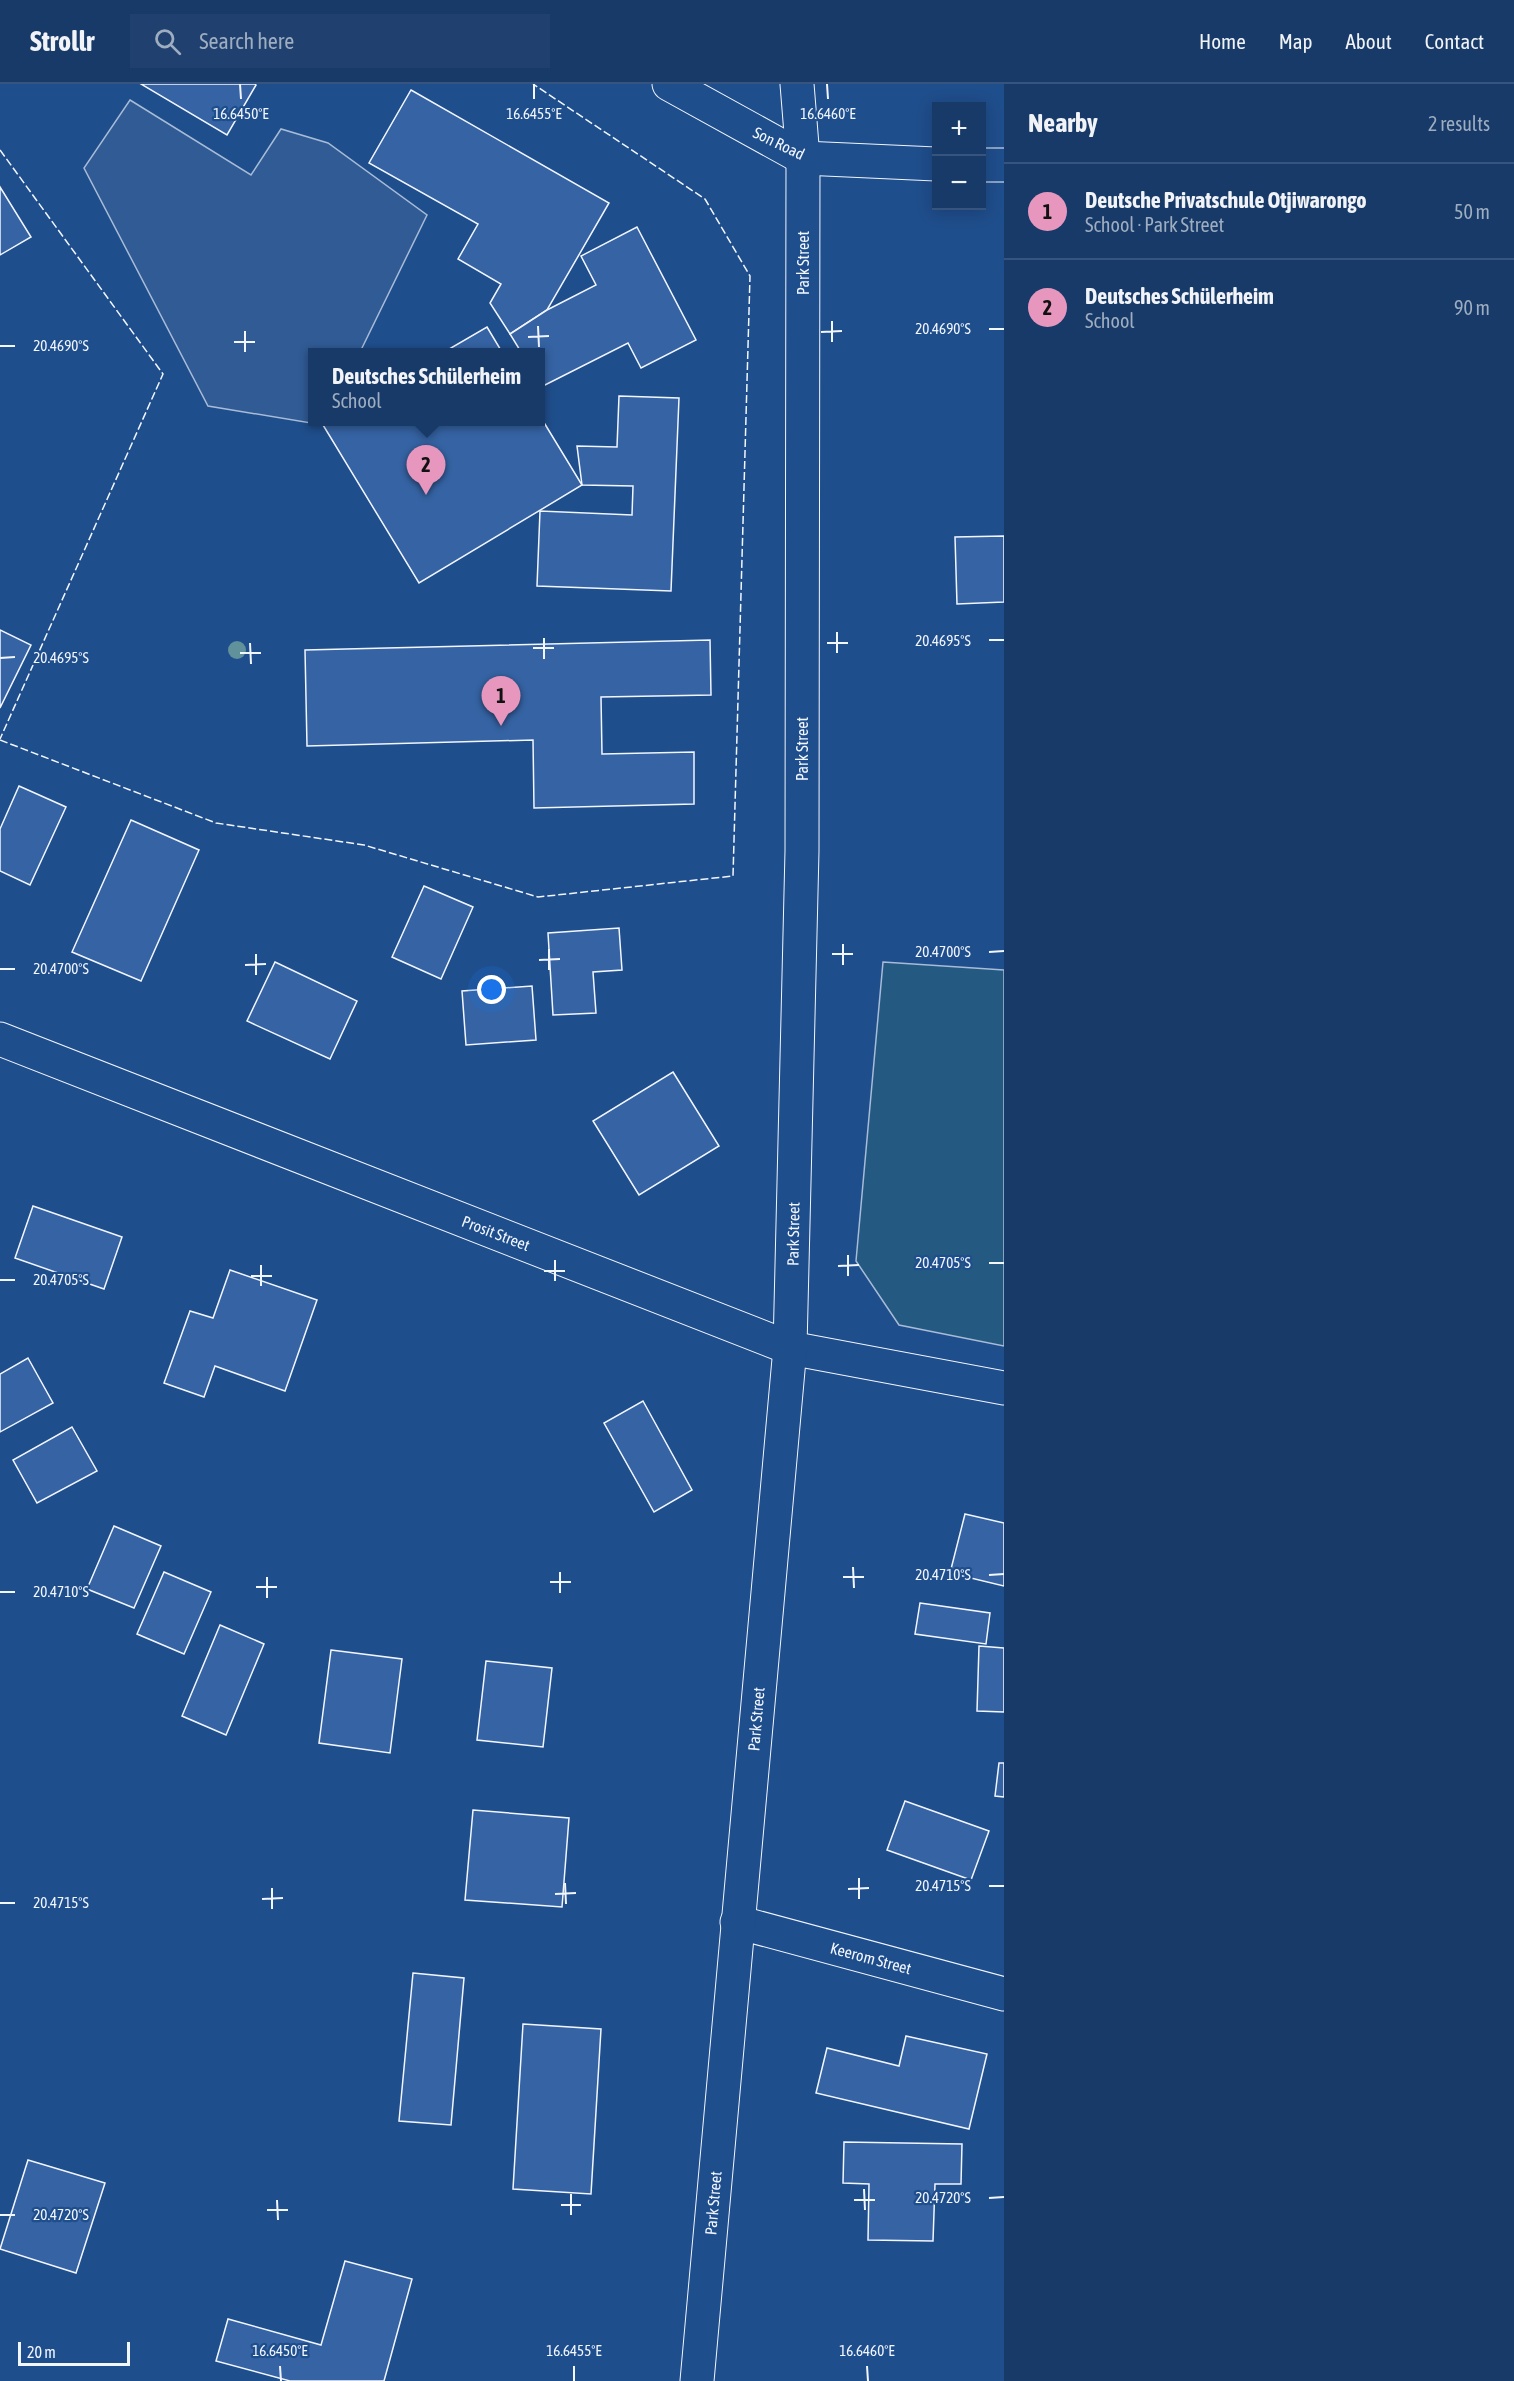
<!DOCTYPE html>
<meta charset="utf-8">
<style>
:root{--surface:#173a69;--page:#20416f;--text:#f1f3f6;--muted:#9eadc0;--line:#36547d;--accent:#e797bd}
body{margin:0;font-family:"Asap Condensed",sans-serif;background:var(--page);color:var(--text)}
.controls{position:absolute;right:18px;top:18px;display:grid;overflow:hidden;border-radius:0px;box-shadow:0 3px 15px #0003}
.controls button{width:54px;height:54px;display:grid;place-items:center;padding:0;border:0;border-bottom:2px solid var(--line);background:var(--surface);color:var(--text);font:30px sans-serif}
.scale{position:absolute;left:18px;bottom:15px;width:112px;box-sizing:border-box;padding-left:6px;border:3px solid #f2f6ff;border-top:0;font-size:16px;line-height:21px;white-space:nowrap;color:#f2f6ff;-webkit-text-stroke:4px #1f4e8c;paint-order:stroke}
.you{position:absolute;left:492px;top:906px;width:21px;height:21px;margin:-15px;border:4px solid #fff;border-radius:50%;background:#1a73e8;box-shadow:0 0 0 9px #1a73e833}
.badge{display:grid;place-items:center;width:39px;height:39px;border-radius:50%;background:var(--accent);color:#111;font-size:20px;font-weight:700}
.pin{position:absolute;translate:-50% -50px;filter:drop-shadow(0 2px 3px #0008)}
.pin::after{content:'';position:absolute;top:32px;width:21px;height:18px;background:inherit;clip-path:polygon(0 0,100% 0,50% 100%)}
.popup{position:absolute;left:308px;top:264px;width:237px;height:78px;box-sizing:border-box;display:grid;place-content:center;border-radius:0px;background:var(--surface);filter:drop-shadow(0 2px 4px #0005);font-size:20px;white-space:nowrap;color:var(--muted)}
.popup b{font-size:22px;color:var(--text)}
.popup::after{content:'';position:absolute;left:50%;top:100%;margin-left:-12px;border:12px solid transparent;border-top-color:var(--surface)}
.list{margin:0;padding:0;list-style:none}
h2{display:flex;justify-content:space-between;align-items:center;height:78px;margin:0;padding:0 24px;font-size:26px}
h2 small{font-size:20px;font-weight:400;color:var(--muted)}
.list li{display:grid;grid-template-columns:39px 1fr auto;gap:18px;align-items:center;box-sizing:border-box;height:96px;padding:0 24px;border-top:2px solid var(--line)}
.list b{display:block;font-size:22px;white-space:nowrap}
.list p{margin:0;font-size:20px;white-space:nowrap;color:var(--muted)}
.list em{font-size:20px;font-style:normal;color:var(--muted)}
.icon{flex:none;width:33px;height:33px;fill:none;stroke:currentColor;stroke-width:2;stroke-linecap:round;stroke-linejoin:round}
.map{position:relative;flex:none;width:1004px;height:2297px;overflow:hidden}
header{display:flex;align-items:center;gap:36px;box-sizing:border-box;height:84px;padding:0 30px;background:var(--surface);border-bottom:2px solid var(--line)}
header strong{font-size:28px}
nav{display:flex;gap:33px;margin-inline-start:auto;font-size:21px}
.search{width:420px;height:54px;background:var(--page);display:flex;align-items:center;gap:15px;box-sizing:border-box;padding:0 21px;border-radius:0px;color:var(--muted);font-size:22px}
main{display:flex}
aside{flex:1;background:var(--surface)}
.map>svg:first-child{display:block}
.green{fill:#245a82;stroke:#a8bbd7;stroke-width:1.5}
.parking{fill:#305b95;stroke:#a8bbd7;stroke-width:1.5}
.building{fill:#3563a3;stroke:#f2f6ff;stroke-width:1.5}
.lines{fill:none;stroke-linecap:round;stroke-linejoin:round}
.minor-casing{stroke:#f2f6ff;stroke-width:35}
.minor{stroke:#1f4e8c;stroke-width:33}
.fence{stroke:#f2f6ff;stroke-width:1.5;stroke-dasharray:8 3;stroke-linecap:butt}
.tree{fill:#61919a}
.ticks{fill:none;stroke:#f2f6ff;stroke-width:2}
.labels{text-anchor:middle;stroke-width:4.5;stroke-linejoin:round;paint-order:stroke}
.street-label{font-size:16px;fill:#f2f6ff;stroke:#1f4e8c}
.ticks-label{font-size:15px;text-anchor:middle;fill:#f2f6ff;stroke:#1f4e8c;stroke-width:4.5;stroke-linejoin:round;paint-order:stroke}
</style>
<header>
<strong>Strollr</strong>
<div class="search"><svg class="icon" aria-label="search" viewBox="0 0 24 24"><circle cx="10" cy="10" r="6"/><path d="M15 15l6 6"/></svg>Search here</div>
<nav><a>Home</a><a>Map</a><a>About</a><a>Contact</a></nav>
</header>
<main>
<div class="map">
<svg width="1004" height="2297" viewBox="0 0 1004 2297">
<rect width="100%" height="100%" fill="#1f4e8c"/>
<!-- green -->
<polygon class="green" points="883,878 1004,886 1004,1262 899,1241 856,1177"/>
<!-- parking -->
<polygon class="parking" points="130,16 251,91 281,45 328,59 427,131 360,268 312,268 312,338 319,338 317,340 208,322 84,84"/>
<!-- building -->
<g class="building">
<polygon points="141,0 255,0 256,1 227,51"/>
<polygon points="411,6 609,119 547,226 510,250 490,219 501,200 458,175 478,140 369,79"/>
<polygon points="0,103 31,153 0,171"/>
<polygon points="637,143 696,256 641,284 628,259 541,303 540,268 521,268 510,250 547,226 596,201 581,172"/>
<polygon points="487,243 502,268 444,268"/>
<polygon points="619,312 679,314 671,507 537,502 540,427 632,431 633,402 582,401 577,362 617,363"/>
<polygon points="540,332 582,401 419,499 323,341 328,338 540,338"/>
<polygon points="1004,452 1004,518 957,520 955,453"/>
<polygon points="0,546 31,561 0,624"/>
<polygon points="710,556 711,611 601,613 602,670 694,668 694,720 534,724 533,656 307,662 305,566"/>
<polygon points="19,702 66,723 30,801 0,787 0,745"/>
<polygon points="131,736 199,766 141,897 72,868"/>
<polygon points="424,802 473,823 441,895 392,873"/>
<polygon points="619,844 622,886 593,888 596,929 553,931 548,849"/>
<polygon points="275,878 357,917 330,975 247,937"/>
<polygon points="532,902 536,956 466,961 462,907"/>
<polygon points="673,988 719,1062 639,1111 593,1037"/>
<polygon points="33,1122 122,1153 104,1205 15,1174"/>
<polygon points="230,1186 317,1216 285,1307 215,1282 204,1313 164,1299 190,1227 213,1234"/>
<polygon points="28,1274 53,1319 0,1348 0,1290"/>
<polygon points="643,1317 692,1406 654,1428 604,1339"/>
<polygon points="72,1343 97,1387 37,1419 13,1376"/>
<polygon points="965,1430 1004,1439 1004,1502 950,1489"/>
<polygon points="114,1442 161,1462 134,1524 87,1505"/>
<polygon points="164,1488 211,1508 184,1570 137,1550"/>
<polygon points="920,1519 990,1529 986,1560 915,1550"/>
<polygon points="220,1541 264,1560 226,1651 182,1632"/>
<polygon points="979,1562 1004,1564 1004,1628 977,1627"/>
<polygon points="331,1566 402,1575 390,1669 319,1659"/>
<polygon points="486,1577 552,1584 543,1663 477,1656"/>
<polygon points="999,1679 1004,1679 1004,1713 995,1712"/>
<polygon points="905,1717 989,1747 971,1796 887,1766"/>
<polygon points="473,1726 569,1734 562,1823 465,1816"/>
<polygon points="413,1889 464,1894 451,2041 399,2037"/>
<polygon points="523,1940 601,1945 591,2110 513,2105"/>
<polygon points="906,1952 987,1970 969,2045 816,2009 827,1964 899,1982"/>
<polygon points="844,2058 962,2060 961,2100 935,2100 933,2157 868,2156 869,2100 843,2099"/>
<polygon points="28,2076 105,2099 76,2189 0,2165"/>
<polygon points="345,2177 412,2195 384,2297 290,2297 216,2277 228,2235 321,2261"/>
</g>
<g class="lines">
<!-- minor casing -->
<g class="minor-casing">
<g id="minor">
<polyline points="669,0 803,74 936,80"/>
<polyline points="982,81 1004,81"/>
<polyline points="0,955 790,1264 1004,1304"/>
<polyline points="737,1838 1004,1910"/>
<polyline points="697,2297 790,1264 802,767 803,74 797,0"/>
</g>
</g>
<!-- minor -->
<use href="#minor" class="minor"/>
<!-- fence -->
<g class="fence">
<polyline points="0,66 163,290 0,655"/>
<polyline points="0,656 216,739 364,761 538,813 733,792 750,192 705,115 533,0"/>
</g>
</g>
<!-- trees -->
<circle class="tree" cx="237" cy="566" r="9"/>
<!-- ticks -->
<path class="ticks" d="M240,0L241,15M534,0V15M827,0L828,15M832,237V258M538,242L539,263M989,245H1004M245,247V268M821,248L842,247M528,253L549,252M234,258H255M0,262H15M837,548V569M544,554V575M989,556H1004M250,559L251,580M827,559H848M533,564H554M240,569H261M0,574L15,573M843,860V881M549,865V886M989,868L1004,867M256,870V891M832,870H853M539,876L560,875M245,881L266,880M0,885H15M848,1171V1192M555,1176V1197M989,1179H1004M261,1181V1202M838,1182L859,1181M544,1187H565M251,1192H272M0,1196H15M853,1483L854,1504M560,1488V1509M989,1491L1004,1490M267,1493V1514M843,1493H864M550,1498H571M256,1503H277M0,1508H15M859,1794V1815M565,1799L566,1820M989,1802H1004M272,1804V1825M848,1805L869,1804M555,1810L576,1809M262,1815L283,1814M0,1819H15M864,2105L865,2126M571,2110V2131M989,2114L1004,2113M277,2116L278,2136M854,2116H875M561,2121H581M267,2126H288M0,2131H15M280,2282L281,2297M574,2282V2297M867,2282L868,2297"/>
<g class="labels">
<!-- street labels -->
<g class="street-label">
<text transform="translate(779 59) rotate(26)" y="6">Son Road</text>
<text transform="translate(803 179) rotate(-90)" y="6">Park Street</text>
<text transform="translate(802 665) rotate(-90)" y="6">Park Street</text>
<text transform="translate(496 1149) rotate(21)" y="6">Prosit Street</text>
<text transform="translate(793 1150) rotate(-89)" y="6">Park Street</text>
<text transform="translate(756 1635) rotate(-85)" y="6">Park Street</text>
<text transform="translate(871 1874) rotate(15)" y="6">Keerom Street</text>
<text transform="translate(713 2119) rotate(-85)" y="6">Park Street</text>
</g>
</g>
<g class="ticks-label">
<text x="241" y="35">16.6450°E</text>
<text x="534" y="35">16.6455°E</text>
<text x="828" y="35">16.6460°E</text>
<text x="943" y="250">20.4690°S</text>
<text x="61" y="267">20.4690°S</text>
<text x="943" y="562">20.4695°S</text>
<text x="61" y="579">20.4695°S</text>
<text x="943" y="873">20.4700°S</text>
<text x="61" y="890">20.4700°S</text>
<text x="943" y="1184">20.4705°S</text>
<text x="61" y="1201">20.4705°S</text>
<text x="943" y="1496">20.4710°S</text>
<text x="61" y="1513">20.4710°S</text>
<text x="943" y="1807">20.4715°S</text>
<text x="61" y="1824">20.4715°S</text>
<text x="943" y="2119">20.4720°S</text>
<text x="61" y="2136">20.4720°S</text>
<text x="280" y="2272">16.6450°E</text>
<text x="574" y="2272">16.6455°E</text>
<text x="867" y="2272">16.6460°E</text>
</g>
</svg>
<div class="controls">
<button>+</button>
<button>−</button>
</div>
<div class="scale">20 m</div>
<div class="you"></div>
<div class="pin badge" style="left:501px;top:642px">1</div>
<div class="pin badge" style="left:426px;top:411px">2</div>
<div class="popup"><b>Deutsches Schülerheim</b>School</div>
</div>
<aside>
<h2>Nearby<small>2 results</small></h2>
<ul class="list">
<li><span class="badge">1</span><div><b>Deutsche Privatschule Otjiwarongo</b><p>School · Park Street</p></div><em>50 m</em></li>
<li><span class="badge">2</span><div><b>Deutsches Schülerheim</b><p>School</p></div><em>90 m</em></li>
</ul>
</aside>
</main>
